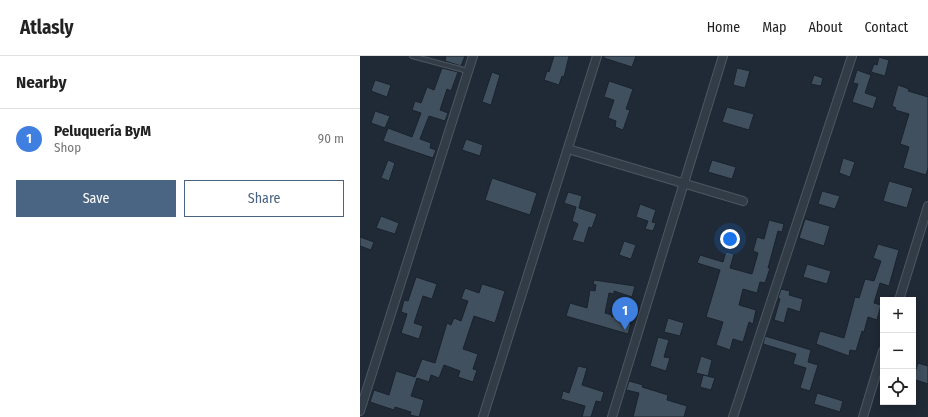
<!DOCTYPE html>
<meta charset="utf-8">
<style>
:root{--surface:#fff;--page:#f6f6f6;--text:#222;--muted:#767676;--line:#e0e0e0;--accent:#4a6483}
body{margin:0;font-family:"Fira Sans Condensed",sans-serif;background:var(--page);color:var(--text)}
.controls{position:absolute;right:12px;bottom:12px;display:grid;overflow:hidden;border-radius:0px;box-shadow:0 2px 10px #0003}
.controls button{width:36px;height:36px;display:grid;place-items:center;padding:0;border:0;border-bottom:1px solid var(--line);background:var(--surface);color:var(--text);font:20px sans-serif}
.you{position:absolute;left:370px;top:183px;width:14px;height:14px;margin:-10px;border:3px solid #fff;border-radius:50%;background:#1a73e8;box-shadow:0 0 0 6px #1a73e833}
.badge{display:grid;place-items:center;width:26px;height:26px;border-radius:50%;background:var(--accent);color:#fff;font-size:13px;font-weight:700}
.pin{position:absolute;translate:-50% -33px;filter:drop-shadow(0 1px 2px #0008)}
.pin::after{content:'';position:absolute;top:21px;width:14px;height:12px;background:inherit;clip-path:polygon(0 0,100% 0,50% 100%)}
.list{margin:0;padding:0;list-style:none}
h2{display:flex;justify-content:space-between;align-items:center;height:52px;margin:0;padding:0 16px;font-size:17px}
h2 small{font-size:13px;font-weight:400;color:var(--muted)}
.list li{display:grid;grid-template-columns:26px 1fr auto;gap:12px;align-items:center;box-sizing:border-box;height:60px;padding:0 16px;border-top:1px solid var(--line)}
.list b{display:block;font-size:15px;white-space:nowrap}
.list p{margin:0;font-size:13px;white-space:nowrap;color:var(--muted)}
.list em{font-size:13px;font-style:normal;color:var(--muted)}
.actions{display:flex;gap:8px;padding:12px 16px}
.actions a{flex:1;padding:9px 0;border:1px solid var(--accent);border-radius:0px;text-align:center;font-size:14px;color:var(--accent)}
.actions .main{background:var(--accent);color:#fff}
.icon{flex:none;width:22px;height:22px;fill:none;stroke:currentColor;stroke-width:2;stroke-linecap:round;stroke-linejoin:round}
.map{position:relative;flex:none;width:568px;height:361px;overflow:hidden}
header{display:flex;align-items:center;gap:24px;box-sizing:border-box;height:56px;padding:0 20px;background:var(--surface);border-bottom:1px solid var(--line)}
header strong{font-size:19px}
nav{display:flex;gap:22px;margin-inline-start:auto;font-size:14px}
main{display:flex}
aside{flex:1;background:var(--surface)}
.map>svg:first-child{display:block}
.building{fill:#41505e;stroke:#1a232d}
.lines{fill:none;stroke-linecap:round;stroke-linejoin:round}
.lane-casing{stroke:#4d5762;stroke-width:6}
.street-casing{stroke:#4d5762;stroke-width:10}
.lane{stroke:#323c47;stroke-width:4}
.street{stroke:#323c47;stroke-width:8}
</style>
<header>
<strong>Atlasly</strong>
<nav><a>Home</a><a>Map</a><a>About</a><a>Contact</a></nav>
</header>
<main>
<aside>
<h2>Nearby<small></small></h2>
<ul class="list">
<li><span class="badge" style="background:#3f7fe0">1</span><div><b>Peluquería ByM</b><p>Shop</p></div><em>90 m</em></li>
</ul>
<div class="actions"><a class="main">Save</a><a>Share</a></div>
</aside>
<div class="map">
<svg width="568" height="361" viewBox="0 0 568 361">
<rect width="100%" height="100%" fill="#1f2a36"/>
<!-- building -->
<g class="building">
<polygon points="86,0 105,0 101,10 85,5"/>
<polygon points="194,0 209,0 204,21 202,20 199,29 184,24 187,15 189,16"/>
<polygon points="244,0 276,0 272,11 244,2"/>
<polygon points="519,1 529,4 525,20 511,16 514,8 517,9"/>
<polygon points="82,12 98,16 91,35 87,33 80,54 88,57 85,65 69,60 60,83 71,87 70,92 76,94 73,102 23,85 28,72 52,81 61,57 52,54 55,45 61,47 67,31 74,34"/>
<polygon points="377,12 390,15 385,32 373,29"/>
<polygon points="497,14 511,19 505,37 517,41 513,53 492,46 498,28 493,27"/>
<polygon points="132,16 140,19 131,49 122,46"/>
<polygon points="454,19 463,22 461,30 451,28"/>
<polygon points="15,24 31,29 27,41 11,35"/>
<polygon points="249,25 273,33 266,53 270,54 263,74 255,71 256,65 248,62 254,44 244,41"/>
<polygon points="538,29 549,33 548,35 568,41 568,112 566,119 543,112 549,91 540,88 549,58 535,54 536,52 532,50"/>
<polygon points="367,51 394,58 389,74 362,66"/>
<polygon points="15,55 30,60 25,72 11,67"/>
<polygon points="106,83 123,89 120,100 102,94"/>
<polygon points="483,102 495,106 490,121 479,117"/>
<polygon points="28,104 35,107 29,125 21,122"/>
<polygon points="352,104 376,111 372,123 348,116"/>
<polygon points="132,122 177,137 170,159 125,144"/>
<polygon points="529,125 553,132 547,152 523,145"/>
<polygon points="462,135 480,140 475,153 458,148"/>
<polygon points="208,136 222,140 219,152 237,158 232,172 229,171 224,187 212,184 218,168 212,165 216,151 204,147"/>
<polygon points="280,148 296,154 292,166 296,167 293,175 285,173 288,165 276,161"/>
<polygon points="21,160 39,167 35,178 16,172"/>
<polygon points="445,163 470,170 464,190 439,182"/>
<polygon points="409,164 424,168 422,176 418,175 408,212 410,212 405,227 400,226 397,237 383,233 379,249 396,254 393,268 389,266 383,286 373,283 370,294 356,289 363,266 346,261 360,214 337,207 340,199 363,206 366,196 374,198 370,212 392,218 398,197 393,195 397,181 404,183"/>
<polygon points="0,181 14,186 11,194 0,190"/>
<polygon points="264,185 276,189 271,203 259,199"/>
<polygon points="518,188 539,194 529,230 520,227 514,247 521,249 517,264 508,261 504,276 502,275 496,295 490,294 489,300 456,288 460,275 484,282 495,241 499,242 505,223 514,225 521,205 513,202"/>
<polygon points="447,208 471,215 467,228 443,221"/>
<polygon points="56,221 77,228 72,243 63,240 54,267 63,270 59,283 41,277 47,258 41,256 44,244 48,245"/>
<polygon points="234,224 275,230 272,241 254,235 254,238 249,237 245,257 252,259 251,260 271,267 268,278 206,260 210,247 227,252 230,234 235,235 236,229 233,228"/>
<polygon points="122,228 145,235 135,267 114,260 103,293 118,298 113,313 117,314 113,326 98,321 100,315 84,309 79,322 71,319 69,326 57,322 51,340 64,344 59,361 50,359 51,356 35,351 34,354 10,346 14,334 29,339 36,315 55,321 62,303 75,307 87,267 91,269 94,262 101,265 108,245 101,243 105,232 119,237"/>
<polygon points="421,233 430,235 429,239 443,243 440,256 428,252 424,267 414,264 420,243 418,242"/>
<polygon points="308,262 324,267 320,280 304,276"/>
<polygon points="405,280 451,294 448,306 458,309 450,335 440,332 446,312 433,308 436,298 403,288"/>
<polygon points="298,281 309,284 304,301 310,302 306,315 290,310"/>
<polygon points="341,300 352,304 348,320 336,317"/>
<polygon points="558,307 568,310 568,328 553,323"/>
<polygon points="218,310 227,312 222,329 244,336 241,346 236,345 231,361 222,361 225,350 201,343 203,335 209,337"/>
<polygon points="343,319 355,322 351,334 340,331"/>
<polygon points="269,325 283,329 282,331 308,339 307,344 327,350 324,361 273,361 279,337 266,334"/>
<polygon points="457,337 483,345 480,356 454,348"/>
</g>
<g class="lines">
<!-- lane casing -->
<g class="lane-casing">
<polyline id="lane" points="52,0 108,15"/>
</g>
<!-- street casing -->
<g class="street-casing">
<g id="street">
<polyline points="208,93 383,145"/>
<polyline points="539,244 568,150"/>
<polyline points="0,355 113,0"/>
<polyline points="123,361 237,0"/>
<polyline points="252,361 363,0"/>
<polyline points="373,361 492,0"/>
<polyline points="503,361 523,295"/>
</g>
</g>
<!-- lane -->
<use href="#lane" class="lane"/>
<!-- street -->
<use href="#street" class="street"/>
</g>
</svg>
<div class="controls">
<button>+</button>
<button>−</button>
<button><svg class="icon" aria-label="locate" viewBox="0 0 24 24"><circle cx="12" cy="12" r="6"/><path d="M12 2v4M12 18v4M2 12h4M18 12h4"/></svg></button>
</div>
<div class="you"></div>
<div class="pin badge" style="left:265px;top:274px;background:#3f7fe0">1</div>
</div>
</main>
